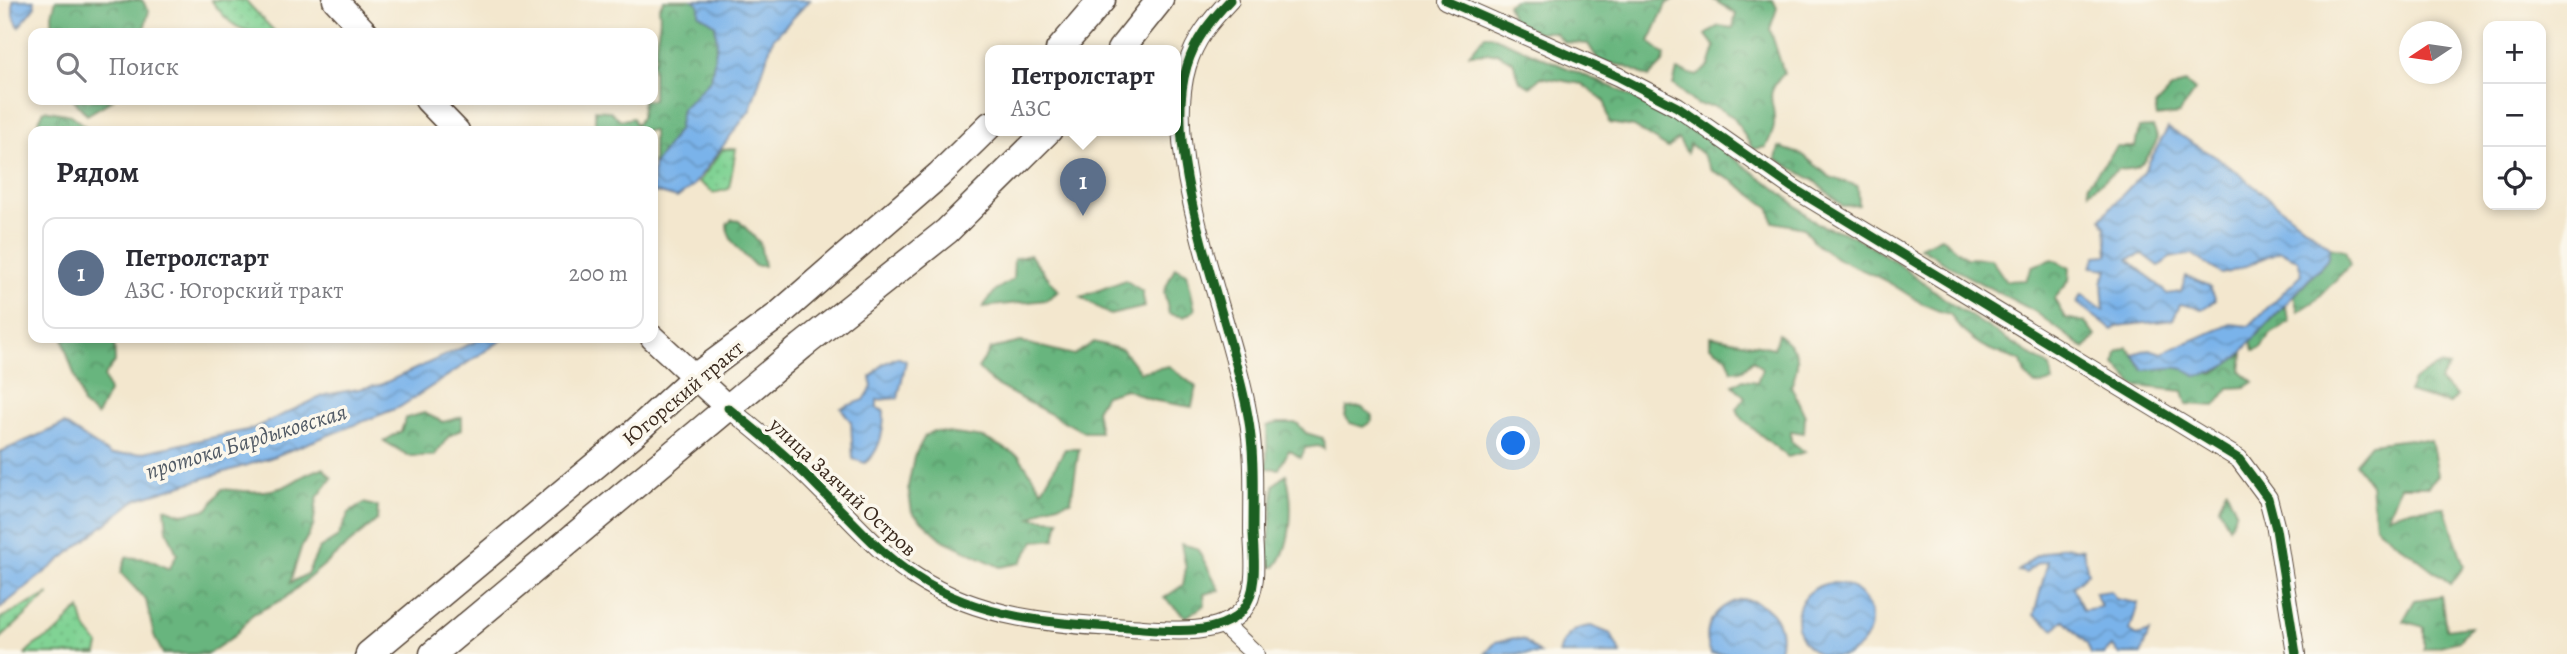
<!DOCTYPE html>
<html lang="ru">
<meta charset="utf-8">
<style>
:root{--surface:#fff;--page:#f2f2f3;--text:#2b2b33;--muted:#7c7c81;--line:#e1e1e2;--accent:#b5179e}
body{margin:0;font-family:Alegreya,serif;background:var(--page);color:var(--text)}
.controls{position:absolute;right:21px;top:21px;display:grid;overflow:hidden;border-radius:14px;box-shadow:0 4px 10px #0003}
.controls button{width:63px;height:63px;display:grid;place-items:center;padding:0;border:0;border-bottom:2px solid var(--line);background:var(--surface);color:var(--text);font:35px sans-serif}
.compass{position:absolute;left:2399px;top:21px;width:63px;height:63px;border-radius:50%;background:var(--surface);box-shadow:0 4px 10px #0003;rotate:257deg}
.you{position:absolute;left:1514px;top:444px;width:24px;height:24px;margin:-18px;border:5px solid #fff;border-radius:50%;background:#1a73e8;box-shadow:0 0 0 10px #1a73e833}
.badge{display:grid;place-items:center;width:46px;height:46px;border-radius:50%;background:var(--accent);color:#fff;font-size:23px;font-weight:700}
.pin{position:absolute;translate:-50% -58px;filter:drop-shadow(0 2px 4px #0008)}
.pin::after{content:'';position:absolute;top:37px;width:24px;height:21px;background:inherit;clip-path:polygon(0 0,100% 0,50% 100%)}
.popup{position:absolute;left:985px;top:45px;width:196px;height:91px;box-sizing:border-box;display:grid;place-content:center;border-radius:14px;background:var(--surface);filter:drop-shadow(0 2px 5px #0005);font-size:23px;white-space:nowrap;color:var(--muted)}
.popup b{font-size:26px;color:var(--text)}
.popup::after{content:'';position:absolute;left:50%;top:100%;margin-left:-14px;border:14px solid transparent;border-top-color:var(--surface)}
.list{margin:0;padding:0;list-style:none}
h2{display:flex;justify-content:space-between;align-items:center;height:91px;margin:0;padding:0 28px;font-size:30px}
h2 small{font-size:23px;font-weight:400;color:var(--muted)}
.list li{display:grid;grid-template-columns:46px 1fr auto;gap:21px;align-items:center;box-sizing:border-box;height:112px;margin:0 14px 14px;padding:0 14px;border:2px solid var(--line);border-radius:14px}
.list b{display:block;font-size:26px;white-space:nowrap}
.list p{margin:0;font-size:23px;white-space:nowrap;color:var(--muted)}
.list em{font-size:23px;font-style:normal;color:var(--muted)}
.icon{flex:none;width:38px;height:38px;fill:none;stroke:currentColor;stroke-width:2;stroke-linecap:round;stroke-linejoin:round}
.map{position:relative;flex:none;width:2567px;height:654px;overflow:hidden}
.search{position:absolute;background:var(--surface);box-shadow:0 4px 10px #0003;left:28px;top:28px;width:630px;height:77px;display:flex;align-items:center;gap:18px;box-sizing:border-box;padding:0 24px;border-radius:14px;color:var(--muted);font-size:26px}
.panel{position:absolute;background:var(--surface);box-shadow:0 4px 10px #0003;left:28px;top:126px;width:630px;height:217px;border-radius:14px}
.map>svg:first-child{display:block}
.grass{fill:url(#grass-dots);stroke:#5e7e59;stroke-width:2}
.forest{fill:url(#forest-crowns);stroke:#52704e;stroke-width:2}
.water{fill:url(#water-waves);stroke:#5a6e84;stroke-width:2}
.lines{fill:none;stroke-linecap:round;stroke-linejoin:round}
.minor-casing{stroke:#574638;stroke-width:20}
.secondary-casing{stroke:#574638;stroke-width:27}
.primary-casing{stroke:#574638;stroke-width:29}
.minor{stroke:#fff;stroke-width:18}
.secondary{stroke:#fff;stroke-width:24}
.primary{stroke:#fff;stroke-width:26}
.cycleway-casing{stroke:#fbf7ec;stroke-width:13}
.cycleway{stroke:#1b5e20;stroke-width:9}
.labels{text-anchor:middle;stroke-width:7;stroke-linejoin:round;paint-order:stroke}
.street-label{font-size:21px;fill:#3b2a1e;stroke:#fbf7ec}
.water-label{font-size:23px;font-style:italic;fill:#515a65;stroke:#fbf7ec}
</style>
<div class="map">
<svg width="2567" height="654" viewBox="0 0 2567 654">
<defs>
<pattern id="grass-dots" width="8" height="8" patternUnits="userSpaceOnUse" patternTransform="scale(1.75)"><rect width="8" height="8" fill="#81d394"/><path d="M2 2h.1M6 6h.1" fill="none" stroke="#70b57f" stroke-width="1.8" stroke-linecap="round"/></pattern>
<pattern id="forest-crowns" width="20" height="18" patternUnits="userSpaceOnUse" patternTransform="scale(1.75)"><rect width="20" height="18" fill="#68b57e"/><path d="M2 6a3 3 0 1 1 6 0M12 15a3 3 0 1 1 6 0" fill="none" stroke="#579367"/></pattern>
<pattern id="water-waves" width="16" height="10" patternUnits="userSpaceOnUse" patternTransform="scale(1.75)"><rect width="16" height="10" fill="#7ab3ea"/><path d="M0 5q4-4 8 0t8 0" fill="none" stroke="#6592bd"/></pattern>
</defs>
<rect width="100%" height="100%" fill="#fbf7ec"/>
<filter id="ink" filterUnits="userSpaceOnUse"><feTurbulence type="fractalNoise" baseFrequency=".0143" numOctaves="2"/><feDisplacementMap in="SourceGraphic" scale="14" xChannelSelector="R" yChannelSelector="G"/><feConvolveMatrix kernelMatrix="1 2 1 2 8 2 1 2 1" color-interpolation-filters="sRGB"/></filter>
<filter id="wash" filterUnits="userSpaceOnUse"><feTurbulence type="fractalNoise" baseFrequency=".00686" numOctaves="4" result="noise"/><feDisplacementMap in="SourceGraphic" scale="28" xChannelSelector="R" yChannelSelector="G"/><feGaussianBlur stdDeviation="1.57" result="paint"/><feColorMatrix in="noise" values="0 0 0 0 0 0 0 0 0 0 0 0 0 0 0 0 0 1.4 0 .05"/><feComposite in="paint" operator="in"/></filter>
<g filter="url(#wash)">
<rect width="100%" height="100%" fill="#f3e7ce"/>
<!-- grass -->
<g class="grass">
<path d="M211,0H245L276,33C240,33 233,29 211,0Z"/>
<polygon points="723,149 736,149 729,189 714,193 699,182"/>
<polygon points="49,594 0,639 0,618"/>
<path d="M80,609L85,627L99,645L97,654H25C35,642 44,641 57,632C66,626 68,615 80,609Z"/>
</g>
<!-- forest -->
<g class="forest">
<polygon points="56,0 142,0 149,11 143,33 53,33 52,14"/>
<path d="M664,0H693L699,4V14L715,24L717,43L711,79L682,109L678,130L653,166V131H595V110L610,111L621,120L633,118L636,126L641,117L643,100H653V61L656,58C653,40 663,25 659,8Z"/>
<polygon points="1515,0 1675,0 1666,4 1649,42 1665,55 1663,63 1649,77 1624,66 1599,61 1588,44 1564,42 1554,32 1536,32 1513,20 1507,4"/>
<path d="M1714,0H1773L1777,8L1770,29L1784,73C1761,99 1776,98 1774,125C1774,132 1768,141 1766,147L1753,149L1733,117L1714,106L1697,105L1673,85L1677,70L1697,76L1709,66L1715,47L1706,35L1719,26L1733,28L1736,14Z"/>
<path d="M1485,35H1490L1621,91L1701,135L1778,190L1817,224L1852,235L1896,262L1953,305L2050,367L2053,382L2035,385L2025,375L2021,361C1989,351 1968,343 1950,314C1926,309 1912,296 1891,284C1863,267 1820,259 1804,228L1773,222L1770,208L1733,181L1711,170L1703,155L1690,144L1687,153L1678,139L1668,148L1634,127L1609,123L1605,101L1582,84L1541,77L1530,87L1520,81L1513,62L1497,53L1469,54Z"/>
<polygon points="2185,82 2195,91 2179,114 2157,117 2155,106 2170,90"/>
<polygon points="74,100 112,100 87,115"/>
<polygon points="44,110 71,115 91,131 34,131"/>
<path d="M2153,127L2158,138C2148,158 2143,172 2118,169L2089,192L2088,184L2117,147H2135L2139,128Z"/>
<polygon points="1779,147 1803,155 1830,177 1858,186 1859,205 1843,206 1813,180 1776,159"/>
<path d="M732,220L739,221L760,243L764,266H755C744,254 727,242 727,224Z"/>
<polygon points="1941,237 1966,258 1991,259 2006,281 2026,280 2032,266 2053,259 2070,268 2069,281 2054,299 2065,318 2085,322 2096,336 2085,349 2034,311 1963,274 1920,247"/>
<polygon points="2330,247 2345,250 2350,265 2315,301 2298,312 2294,296 2327,260"/>
<polygon points="1030,255 1059,291 1046,300 983,307 996,290 1013,279 1014,259"/>
<polygon points="1175,267 1187,273 1195,310 1184,317 1169,314 1164,291"/>
<polygon points="1125,280 1142,291 1145,307 1110,315 1081,297"/>
<polygon points="2285,306 2290,321 2271,334 2260,349 2254,351 2251,341"/>
<path d="M1778,334C1801,352 1801,360 1791,386L1805,416L1804,433L1791,431V441L1805,452L1788,457L1745,422L1736,409L1745,397L1733,385L1743,380L1757,382L1762,369L1753,360L1743,370L1732,371L1727,357L1710,346V336L1774,348Z"/>
<path d="M63,338H114L115,362L104,376L109,392L97,416L83,405C78,381 68,361 63,338Z"/>
<polygon points="1021,342 1074,355 1094,342 1123,350 1140,372 1169,366 1196,387 1192,407 1151,400 1126,389 1105,395 1096,410 1100,432 1084,432 994,384 978,368 991,349"/>
<polygon points="2127,347 2144,370 2178,366 2213,374 2243,354 2241,371 2254,382 2246,387 2229,388 2215,406 2187,404 2183,391 2135,386 2115,364 2117,352"/>
<polygon points="2439,365 2449,367 2439,381 2457,396 2450,404 2408,392 2413,381"/>
<polygon points="1361,407 1372,415 1372,421 1363,427 1350,423 1345,416 1347,408"/>
<polygon points="424,413 443,422 462,417 462,429 449,436 434,456 409,456 384,441 401,431 406,418"/>
<polygon points="1278,423 1297,423 1306,433 1323,438 1324,449 1318,446 1305,448 1301,458 1289,450 1279,469 1267,468 1267,426"/>
<polygon points="933,431 984,438 1019,456 1042,490 1065,449 1079,449 1071,501 1047,507 1031,518 1059,520 1055,539 1035,541 1020,563 1000,567 943,540 912,512 908,487 914,457 925,436"/>
<polygon points="2409,439 2431,441 2438,475 2428,486 2400,486 2388,516 2413,509 2445,507 2464,566 2451,584 2375,526 2371,485 2355,463 2371,444"/>
<path d="M323,468L332,478L317,498L313,527L301,548L290,583L307,574L319,549L338,537L349,513L364,503L378,507L377,520L284,599L253,614L234,636L208,654H163L154,636L146,600L121,573L126,557L148,559L169,569L177,554L167,530L165,508L182,514L208,509L222,489C242,491 264,494 283,487C298,481 303,473 323,468Z"/>
<path d="M1286,474C1294,500 1293,546 1275,567L1267,566L1274,485Z"/>
<polygon points="2226,489 2236,511 2229,527 2219,507"/>
<polygon points="1181,544 1197,548 1220,590 1204,594 1205,605 1186,617 1164,598 1183,585 1186,568"/>
<polygon points="2441,596 2446,629 2470,626 2459,641 2424,650 2424,627 2403,621 2415,600"/>
</g>
<!-- water -->
<g class="water">
<polygon points="13,0 34,0 35,6 19,27 13,15"/>
<polygon points="693,0 810,0 773,39 750,110 692,187 677,198 656,192 653,194 653,166 678,130 682,109 711,79 717,43 715,24 699,14 699,4"/>
<path d="M2168,128L2224,162L2330,247L2327,260L2251,341C2239,360 2219,373 2196,376C2180,362 2164,370 2144,370L2133,354L2149,349L2162,353L2231,324L2249,326L2302,274L2298,260L2281,251C2257,259 2246,269 2221,274L2192,254L2170,258L2159,266L2143,254L2128,259C2140,272 2155,279 2167,294L2181,292L2186,276L2209,286L2216,300L2202,309L2180,304L2173,320L2117,326L2112,330L2077,303L2081,294L2104,311L2102,282L2108,269L2091,267L2096,256L2108,255L2106,228L2101,218L2143,173Z"/>
<polygon points="483,338 505,338 400,407 270,458 137,499 0,608 0,452 64,424 111,455 139,453 252,429 325,395 380,385"/>
<path d="M897,357L906,361L898,398L877,400V408L884,411C884,430 881,451 865,463L853,459L851,422L841,408L864,400L872,387L870,378L883,364Z"/>
<polygon points="2061,547 2083,549 2088,573 2073,587 2083,610 2101,607 2095,593 2111,591 2116,599 2138,603 2130,631 2137,636 2149,632 2141,654 2120,654 2112,646 2104,654 2091,654 2087,644 2064,620 2054,629 2034,615 2048,561 2038,563 2026,573 2018,571 2036,556"/>
<circle cx="1834" cy="620" r="37"/>
<path d="M1742,599C1773,603 1787,625 1778,654H1711C1700,627 1715,606 1742,599Z"/>
<path d="M1591,626L1611,634L1621,654H1559C1563,636 1573,628 1591,626Z"/>
<polygon points="1514,638 1524,640 1540,654 1485,654 1496,642"/>
</g>
</g>
<g filter="url(#ink)">
<g class="lines">
<!-- minor casing -->
<g class="minor-casing">
<g id="minor">
<polyline points="1445,0 1619,77 1677,107 1793,188 2239,459 2268,498 2276,529 2296,654"/>
<path d="M728,408C761,434 792,460 821,490C851,519 880,554 916,577C979,619 1056,624 1130,628C1163,630 1217,638 1242,611C1259,592 1254,556 1253,533C1253,494 1255,454 1248,416C1232,320 1159,158 1187,66C1195,39 1211,20 1230,0"/>
<polyline points="1223,624 1255,654"/>
</g>
</g>
<!-- secondary casing -->
<g class="secondary-casing">
<g id="secondary">
<polyline points="335,0 366,33"/>
<polyline points="427,100 457,131"/>
<polyline points="653,338 728,408"/>
</g>
</g>
<!-- primary casing -->
<g class="primary-casing">
<g id="primary">
<polyline points="1059,50 1102,0"/>
<polyline points="1120,50 1160,0"/>
<polyline points="369,654 633,434 695,377 777,316 939,175 990,125"/>
<polyline points="433,654 802,346 947,231 1049,130"/>
</g>
</g>
<!-- minor -->
<use href="#minor" class="minor"/>
<!-- secondary -->
<use href="#secondary" class="secondary"/>
<!-- primary -->
<use href="#primary" class="primary"/>
<!-- cycleway casing -->
<g class="cycleway-casing">
<g id="cycleway">
<polyline points="1445,0 1619,77 1677,107 1793,188 2239,459 2268,498 2276,529 2296,654"/>
<path d="M728,408C761,434 792,460 821,490C851,519 880,554 916,577C979,619 1056,624 1130,628C1163,630 1217,638 1242,611C1259,592 1254,556 1253,533C1253,494 1255,454 1248,416C1232,320 1159,158 1187,66C1195,39 1211,20 1230,0"/>
</g>
</g>
<!-- cycleway -->
<use href="#cycleway" class="cycleway"/>
</g>
</g>
<g class="labels">
<!-- street labels -->
<g class="street-label">
<text transform="translate(683 393) rotate(-40)" y="7">Югорский тракт</text>
<text transform="translate(843 487) rotate(43)" y="7">улица Заячий Остров</text>
</g>
<!-- water labels -->
<g class="water-label">
<text transform="translate(246 441) rotate(-17)" y="8">протока Бардыковская</text>
</g>
</g>
</svg>
<div class="controls">
<button>+</button>
<button>−</button>
<button><svg class="icon" aria-label="locate" viewBox="0 0 24 24"><circle cx="12" cy="12" r="6"/><path d="M12 2v4M12 18v4M2 12h4M18 12h4"/></svg></button>
</div>
<svg class="compass" viewBox="-18 -18 36 36"><path d="M0-13l5 13h-10z" fill="#e53935"/><path d="M0 13l5-13h-10z" fill="#7c7c81"/></svg>
<div class="you"></div>
<div class="pin badge" style="left:1083px;top:216px;background:#5c6f8a">1</div>
<div class="popup"><b>Петролстарт</b>АЗС</div>
<div class="search"><svg class="icon" aria-label="search" viewBox="0 0 24 24"><circle cx="10" cy="10" r="6"/><path d="M15 15l6 6"/></svg>Поиск</div>
<section class="panel">
<h2>Рядом<small></small></h2>
<ul class="list">
<li><span class="badge" style="background:#5c6f8a">1</span><div><b>Петролстарт</b><p>АЗС · Югорский тракт</p></div><em>200 m</em></li>
</ul>
</section>
</div>
